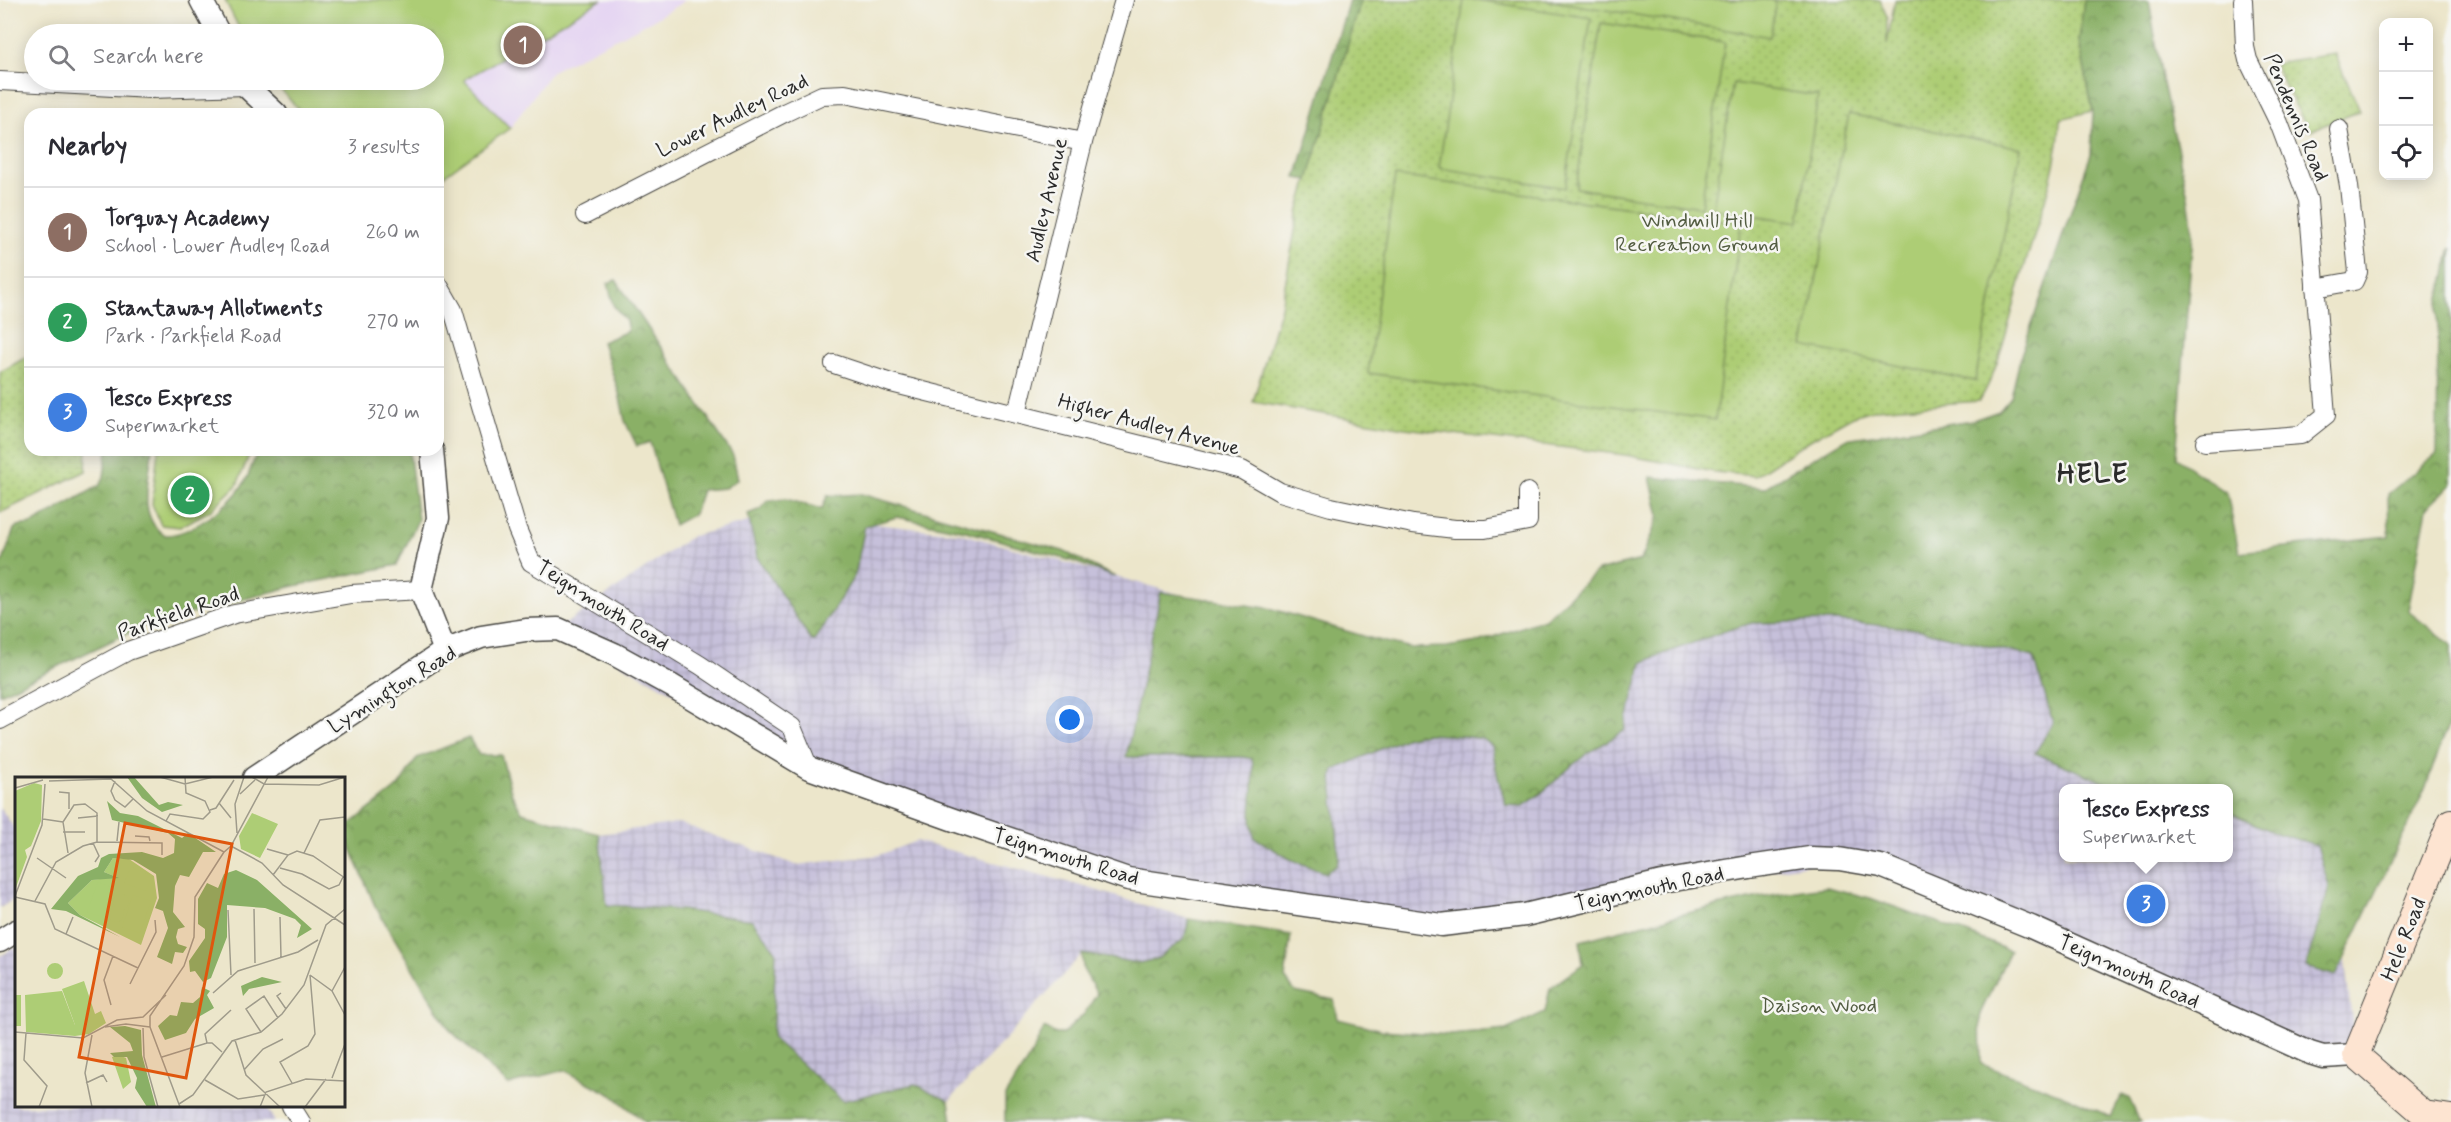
<!DOCTYPE html>
<meta charset="utf-8">
<style>
:root{--surface:#fff;--page:#f7f7f7;--text:#2b2b33;--muted:#7c7c81;--line:#e1e1e2;--accent:#c8321e}
body{margin:0;font-family:Mynerve,sans-serif;background:var(--page);color:var(--text)}
.controls{position:absolute;right:18px;top:18px;display:grid;overflow:hidden;border-radius:12px;box-shadow:0 3px 15px #0003}
.controls button{width:54px;height:54px;display:grid;place-items:center;padding:0;border:0;border-bottom:2px solid var(--line);background:var(--surface);color:var(--text);font:30px sans-serif}
.you{position:absolute;left:1070px;top:720px;width:21px;height:21px;margin:-15px;border:4px solid #fff;border-radius:50%;background:#1a73e8;box-shadow:0 0 0 9px #1a73e833}
.badge{display:grid;place-items:center;width:39px;height:39px;border-radius:50%;background:var(--accent);color:#fff;font-size:20px;font-weight:700}
.pin{position:absolute;translate:-50% -50%;border:3px solid #fff;box-shadow:0 2px 6px #0006}
.popup{position:absolute;left:2059px;top:784px;width:174px;height:78px;box-sizing:border-box;display:grid;place-content:center;border-radius:12px;background:var(--surface);filter:drop-shadow(0 2px 4px #0005);font-size:20px;white-space:nowrap;color:var(--muted)}
.popup b{font-size:22px;color:var(--text)}
.popup::after{content:'';position:absolute;left:50%;top:100%;margin-left:-12px;border:12px solid transparent;border-top-color:var(--surface)}
.list{margin:0;padding:0;list-style:none}
h2{display:flex;justify-content:space-between;align-items:center;height:78px;margin:0;padding:0 24px;font-size:26px}
h2 small{font-size:20px;font-weight:400;color:var(--muted)}
.list li{display:grid;grid-template-columns:39px 1fr auto;gap:18px;align-items:center;box-sizing:border-box;height:90px;padding:0 24px;border-top:2px solid var(--line)}
.list b{display:block;font-size:22px;white-space:nowrap}
.list p{margin:0;font-size:20px;white-space:nowrap;color:var(--muted)}
.list em{font-size:20px;font-style:normal;color:var(--muted)}
.icon{flex:none;width:33px;height:33px;fill:none;stroke:currentColor;stroke-width:2;stroke-linecap:round;stroke-linejoin:round}
.map{position:relative;flex:none;width:2451px;height:1122px;overflow:hidden}
.search{position:absolute;background:var(--surface);box-shadow:0 3px 15px #0003;left:24px;top:24px;width:420px;height:66px;display:flex;align-items:center;gap:15px;box-sizing:border-box;padding:0 21px;border-radius:33px;color:var(--muted);font-size:22px}
.panel{position:absolute;background:var(--surface);box-shadow:0 3px 15px #0003;left:24px;top:108px;width:420px;height:348px;border-radius:18px}
.map>svg:first-child{display:block}
.built{fill:#e4d3f2}
.industrial{fill:url(#industrial-grid);fill-rule:evenodd}
.grass{fill:url(#grass-dots);stroke:#6c7c50;stroke-width:1.5}
.forest{fill:url(#forest-crowns);stroke:#5a6e48;stroke-width:1.5}
.garden{fill:#adcd75;stroke:#6c7c50;stroke-width:1.5}
.lines{fill:none;stroke-linecap:round;stroke-linejoin:round}
.minor-casing{stroke:#484743;stroke-width:20}
.tertiary-casing{stroke:#484743;stroke-width:25}
.secondary-casing{stroke:#484743;stroke-width:28}
.minor{stroke:#fff;stroke-width:18}
.tertiary{stroke:#fff;stroke-width:22}
.secondary{stroke:#fde4d1;stroke-width:26}
.labels{text-anchor:middle;stroke-width:5;stroke-linejoin:round;paint-order:stroke}
.street-label{font-size:21px;fill:#2b2b2b;stroke:#f6f6f2}
.park-label{font-size:21px;fill:#525c41;stroke:#f6f6f2}
.district-label{font-size:27px;font-weight:bold;letter-spacing:1.5px;fill:#2b2b2b;stroke:#f6f6f2}
.inset-road{fill:none;stroke:#9f9b8b;stroke-width:1.5}
.view{fill:#df570e;fill-opacity:0.15;stroke:#df570e;stroke-width:3}
.inset-edge{fill:none;stroke:#2b2b2b;stroke-width:3}
</style>
<div class="map">
<svg width="2451" height="1122" viewBox="0 0 2451 1122">
<defs>
<pattern id="industrial-grid" width="8" height="8" patternUnits="userSpaceOnUse" patternTransform="scale(1.5)"><rect width="8" height="8" fill="#c6c0da"/><path d="M0 4h8M4 0v8" fill="none" stroke="#aaa5bb"/></pattern>
<pattern id="grass-dots" width="8" height="8" patternUnits="userSpaceOnUse" patternTransform="scale(1.5)"><rect width="8" height="8" fill="#adcd75"/><path d="M2 2h.1M6 6h.1" fill="none" stroke="#95b065" stroke-width="1.8" stroke-linecap="round"/></pattern>
<pattern id="forest-crowns" width="20" height="18" patternUnits="userSpaceOnUse" patternTransform="scale(1.5)"><rect width="20" height="18" fill="#8ab066"/><path d="M2 6a3 3 0 1 1 6 0M12 15a3 3 0 1 1 6 0" fill="none" stroke="#718f54"/></pattern>
</defs>
<rect width="100%" height="100%" fill="#f6f6f2"/>
<filter id="ink" filterUnits="userSpaceOnUse"><feTurbulence type="fractalNoise" baseFrequency=".0167" numOctaves="2"/><feDisplacementMap in="SourceGraphic" scale="12" xChannelSelector="R" yChannelSelector="G"/><feConvolveMatrix kernelMatrix="1 2 1 2 8 2 1 2 1" color-interpolation-filters="sRGB"/></filter>
<filter id="wash" filterUnits="userSpaceOnUse"><feTurbulence type="fractalNoise" baseFrequency=".008" numOctaves="4" result="noise"/><feDisplacementMap in="SourceGraphic" scale="24" xChannelSelector="R" yChannelSelector="G"/><feGaussianBlur stdDeviation="1.35" result="paint"/><feColorMatrix in="noise" values="0 0 0 0 0 0 0 0 0 0 0 0 0 0 0 0 0 1.4 0 .05"/><feComposite in="paint" operator="in"/></filter>
<g filter="url(#wash)">
<rect width="100%" height="100%" fill="#ece6cb"/>
<!-- built -->
<polygon class="built" points="415,0 686,0 656,18 552,71 510,128 464,80"/>
<!-- industrial -->
<g class="industrial">
<path d="M780,514L959,533L1254,615L1464,659L1839,612L2046,650L2319,743L2356,1055L2323,1057L1839,859L1441,925L1128,879L809,768L558,629L692,536ZM2064,788H2228V858H2064Z"/>
<polygon points="0,807 16,831 16,898 0,908"/>
<polygon points="679,823 796,865 879,855 916,841 1089,888 1189,919 1184,939 1157,959 1139,963 1082,954 949,1101 915,1084 843,1102 772,1038 775,951 752,920 681,910 607,905 599,834"/>
<polygon points="16,947 16,1106 266,1106 275,1122 0,1122 0,956"/>
</g>
<!-- grass -->
<g class="grass">
<path d="M1361,0H1880L1887,17V44L1895,0H2084L2079,40L2093,111L2060,119C2059,168 2036,227 2022,275C2012,310 1999,373 1979,401L1876,409L1853,416L1810,440L1755,476L1714,472L1625,455L1405,428L1253,402L1281,307L1299,209Z"/>
<polygon points="2335,54 2360,111 2309,131 2274,65 2287,61"/>
<polygon points="30,355 30,450 87,450 86,471 0,513 0,372"/>
</g>
<!-- forest -->
<g class="forest">
<polygon points="1349,0 1361,0 1308,180 1296,178"/>
<path d="M2084,0H2149L2162,79L2188,197L2193,232L2176,458L2227,493L2239,552L2389,536L2388,494L2437,454L2438,307L2451,247V485L2427,508L2408,611L2451,645V717L2425,789L2336,976L2306,967L2329,887L2317,845L2272,832L2229,812L2228,788H2117L2035,753L2053,723L2034,657L1917,629L1837,621L1752,623L1728,630L1652,658L1642,663L1624,731C1611,739 1597,747 1584,756C1562,772 1547,792 1523,806L1506,805L1498,778L1492,746L1483,739L1463,736L1426,734L1407,737L1334,770L1332,776L1339,857L1336,866L1325,873L1290,859L1255,838C1245,814 1258,784 1252,759L1243,757H1126L1161,592L1273,609L1373,639L1412,648L1447,647L1478,642L1545,619L1597,571L1641,560L1659,516L1650,477L1764,488L1845,439L1973,420L1999,411L2011,397L2021,355L2091,154L2093,111L2079,40Z"/>
<polygon points="616,280 733,455 738,479 725,488 702,490 694,514 674,525 650,442 637,446 625,421 619,393 602,342 628,331 626,321 613,305 608,283"/>
<path d="M107,450H152C150,478 136,515 164,535C190,536 229,506 243,485C250,474 253,461 258,450H409L418,520L397,565L290,587L143,626L0,694V562L3,561L14,529L18,526L32,524L99,486L104,477Z"/>
<polygon points="861,494 1063,551 1115,577 1072,561 966,531 897,517 865,526 855,575 814,641 811,640 757,557 748,514 761,509 767,501 786,499 822,509 827,496"/>
<polygon points="469,738 479,755 501,755 512,795 522,812 599,834 607,905 681,910 752,920 776,951 772,1038 843,1101 915,1084 949,1101 952,1122 645,1122 612,1095 564,1070 508,1085 449,1029 375,906 344,832 344,829 399,786 417,758"/>
<path d="M1827,887L1870,898L1964,932L2010,951L1980,1014L1981,1064L2068,1097L2111,1117L2122,1095L2129,1098L2140,1122H1005V1096L1030,1057L1044,1028L1056,1034H1063L1084,1014L1097,994L1083,969L1082,954L1139,963L1157,959L1184,939L1189,919L1291,935L1285,978L1295,992L1334,1000L1338,1019L1382,1030L1451,1035L1506,1030L1545,1012L1550,988L1583,964L1580,941C1661,920 1743,896 1827,887Z"/>
</g>
<!-- garden -->
<g class="garden">
<polygon points="225,0 601,0 464,80 510,128 438,180 438,114 303,114 272,80 434,80 434,34 242,34"/>
<polygon points="1464,0 1477,0 1591,18 1565,188 1439,168"/>
<polygon points="1546,0 1776,0 1770,37"/>
<polygon points="1601,23 1725,42 1701,207 1576,188"/>
<polygon points="1733,83 1818,96 1799,222 1713,209"/>
<polygon points="1849,114 2021,148 1975,381 1803,346"/>
<polygon points="1395,176 1741,223 1715,420 1368,373"/>
<polygon points="158,450 251,450 237,485 211,510 180,527 161,525 152,504"/>
</g>
</g>
<g filter="url(#ink)">
<g class="lines">
<!-- minor casing -->
<g class="minor-casing">
<g id="minor">
<polyline points="0,81 151,89 246,86"/>
<polyline points="585,215 786,112 822,95 845,94 1083,142"/>
<polyline points="438,284 453,310 517,529 531,562 700,665 792,727 809,768"/>
<polyline points="2315,288 2354,281 2358,272 2349,186 2339,129"/>
<polyline points="834,364 891,383 1242,470 1280,492 1331,507 1413,524 1455,529 1485,529 1528,521 1528,492"/>
<polyline points="1017,413 1083,142 1124,0"/>
<polyline points="2205,442 2301,435 2326,415 2308,200 2279,123 2248,60 2245,47 2243,0"/>
<polyline points="0,720 128,651 234,614 351,594 421,590"/>
<polyline points="291,1106 301,1122"/>
</g>
</g>
<!-- tertiary casing -->
<g class="tertiary-casing">
<g id="tertiary">
<polyline points="201,0 219,34"/>
<polyline points="242,80 246,86 276,114"/>
<polyline points="432,450 438,518 421,590 445,651"/>
<polyline points="254,778 445,651 481,637 526,630 558,629 614,654 672,686 809,768 954,820 1128,879 1441,925 1525,915 1662,882 1749,867 1810,858 1839,859 1881,866 2031,927 2310,1053 2323,1057 2356,1055"/>
<polyline points="0,941 16,931"/>
</g>
</g>
<!-- secondary casing -->
<g class="secondary-casing">
<polyline id="secondary" points="2451,822 2356,1055 2424,1114 2451,1118"/>
</g>
<!-- minor -->
<use href="#minor" class="minor"/>
<!-- tertiary -->
<use href="#tertiary" class="tertiary"/>
<!-- secondary -->
<use href="#secondary" class="secondary"/>
</g>
</g>
<g class="labels">
<!-- street labels -->
<g class="street-label">
<text transform="translate(732 115) rotate(-26)" y="7">Lower Audley Road</text>
<text transform="translate(2297 117) rotate(67)" y="7">Pendennis Road</text>
<text transform="translate(1046 200) rotate(-77)" y="7">Audley Avenue</text>
<text transform="translate(1149 424) rotate(15)" y="7">Higher Audley Avenue</text>
<text transform="translate(603 605) rotate(32)" y="7">Teignmouth Road</text>
<text transform="translate(178 613) rotate(-19)" y="7">Parkfield Road</text>
<text transform="translate(392 689) rotate(-32)" y="7">Lymington Road</text>
<text transform="translate(1066 856) rotate(17)" y="7">Teignmouth Road</text>
<text transform="translate(1649 888) rotate(-12)" y="7">Teignmouth Road</text>
<text transform="translate(2403 939) rotate(-68)" y="7">Hele Road</text>
<text transform="translate(2129 971) rotate(24)" y="7">Teignmouth Road</text>
</g>
<!-- park labels -->
<g class="park-label">
<text x="1697" y="227">Windmill Hill<tspan x="1697" dy="24">Recreation Ground</tspan></text>
<text x="1819" y="1012">Daison Wood</text>
</g>
<!-- district labels -->
<g class="district-label">
<text x="2093" y="482">HELE</text>
</g>
</g>
<!-- overview -->
<g transform="translate(15 777)">
<rect width="330" height="330" fill="#ece6cb"/>
<path d="M98,81L114,82L139,99L142,121L126,168L65,138L53,126L77,103L101,100L89,95ZM47,214L60,248V259L11,255L10,218ZM104,278L111,281L116,305L108,312L97,280Z" fill="#adcd75"/>
<path d="M112,0H119L144,28L153,25L168,28L147,35L127,21ZM92,24L105,36L123,39L167,61L173,56L201,75H188L174,100L165,98L160,109L158,135L170,150L163,152L161,160L163,167L172,170L168,176L160,175L157,187L142,180L153,151L148,134L140,131L144,121L141,97L118,83L98,81L89,95L104,101L77,103L53,126L65,138L105,160L51,134L36,132L63,99L83,90L86,81L94,77L127,75L148,81L159,76L160,62L153,56L97,43ZM221,93L242,103L297,152L282,161L286,148L280,142L250,131L212,128V160L196,201L188,205L180,194L175,195L174,184L190,161V152L183,147V122L192,106L203,111L209,97ZM247,200L267,205L234,212L228,219L226,209ZM187,210L195,214L192,218L199,231L180,242L171,256L150,263L143,249L155,238L162,239L166,225L178,226L185,220ZM110,249L126,253L127,278L141,330H132L120,311L122,301L112,280H99L95,276L118,274L115,266L95,250Z" fill="#8ab066"/>
<path d="M19,6L27,8L26,44L16,69L10,73L12,80L0,113V14Z" fill="#adcd75"/>
<path d="M237,36L263,47L245,81L226,72L224,59ZM116,90L137,99L131,114L109,106ZM83,105L101,112L90,141L72,135ZM98 125a8 8 0 1 1 16 0a8 8 0 1 1-16 0ZM118,118L136,124L125,156L107,150ZM93 137a8 8 0 1 1 16 0a8 8 0 1 1-16 0ZM32 194a8 8 0 1 1 16 0a8 8 0 1 1-16 0ZM69,204L80,237L86,234L91,246L74,257L60,259V248L47,212ZM0,218H6V249H0Z" fill="#adcd75"/>
<path class="inset-road" d="M145,0L170,7L198,0M237,0L249,7L304,8L330,0M34,4L96,2L132,34L209,75L216,69L253,0M100,4L96,14L100,23L110,30L118,22M0,11L28,3M44,15L54,16V32M225,17L240,3M204,26L216,41M195,33L201,31L219,3M63,41L83,39M28,42L48,45M151,44L155,37L188,42L195,35L190,24L171,16L170,0M48,55H70M222,56L220,27L229,0M120,59L134,60L135,64M102,64L104,45M78,66L84,79L80,85M216,69L247,86L268,108L330,148M252,72L273,78M53,76L48,45L59,28L70,27L82,36V65M289,76L305,43L330,40M22,81L51,101M265,91L287,97L314,112L324,108L328,100M258,98L273,78L282,74L298,79L330,101M0,119L27,48L30,7M0,120L30,127L40,152L123,191M20,124L41,85L68,69L82,65L147,66V78M239,132L240,186M213,133L216,198M265,140L266,180M51,157L58,140M295,198L317,214L330,238M115,207L141,155L140,143M317,214L330,190M198,216L223,194L283,175L303,163M266,216L262,219L271,232M96,228L89,203L98,179M90,250L111,247L135,250M128,251L129,280L143,330M0,255L68,261L102,243L128,240L151,218M246,255L231,232L249,219L263,241M11,256L9,283L32,309L24,330M220,263L231,298L265,330M192,266L190,257L216,233M147,280L192,266H197L207,275M229,293L248,272L268,262M317,301L330,267M190,303L223,322L249,318M71,306L88,298L92,305M277,306L265,285L293,269L300,257L295,198M164,327L178,318L217,264L246,255L267,237L289,208L311,148L330,132M77,330L70,296L77,258M165,330L135,250V239L169,189L179,160L180,120L209,75M245,330L251,315L291,302L330,304M290,330L311,302"/>
<path class="view" d="M110,46L217,67L171,301L64,280Z"/>
<rect width="330" height="330" class="inset-edge"/>
</g>
</svg>
<div class="controls">
<button>+</button>
<button>−</button>
<button><svg class="icon" aria-label="locate" viewBox="0 0 24 24"><circle cx="12" cy="12" r="6"/><path d="M12 2v4M12 18v4M2 12h4M18 12h4"/></svg></button>
</div>
<div class="you"></div>
<div class="pin badge" style="left:523px;top:45px;background:#8d6e63">1</div>
<div class="pin badge" style="left:190px;top:495px;background:#2e9e5b">2</div>
<div class="pin badge" style="left:2146px;top:904px;background:#3f7fe0">3</div>
<div class="popup"><b>Tesco Express</b>Supermarket</div>
<div class="search"><svg class="icon" aria-label="search" viewBox="0 0 24 24"><circle cx="10" cy="10" r="6"/><path d="M15 15l6 6"/></svg>Search here</div>
<section class="panel">
<h2>Nearby<small>3 results</small></h2>
<ul class="list">
<li><span class="badge" style="background:#8d6e63">1</span><div><b>Torquay Academy</b><p>School · Lower Audley Road</p></div><em>260 m</em></li>
<li><span class="badge" style="background:#2e9e5b">2</span><div><b>Stantaway Allotments</b><p>Park · Parkfield Road</p></div><em>270 m</em></li>
<li><span class="badge" style="background:#3f7fe0">3</span><div><b>Tesco Express</b><p>Supermarket</p></div><em>320 m</em></li>
</ul>
</section>
</div>
